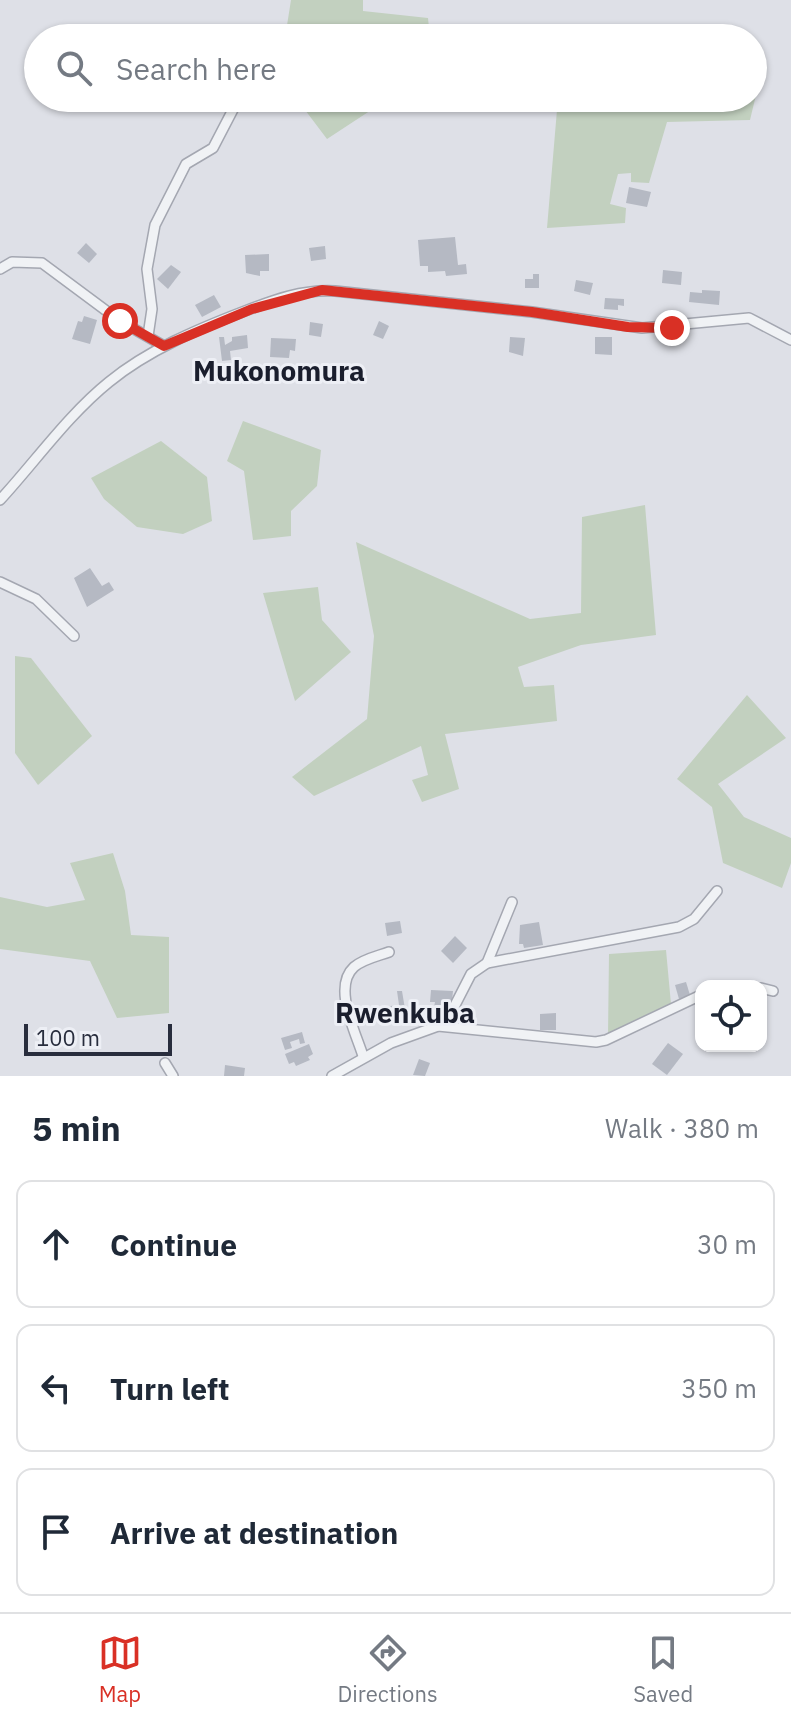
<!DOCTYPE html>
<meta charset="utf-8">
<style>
:root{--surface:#fff;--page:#f6f6f7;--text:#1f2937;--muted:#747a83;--line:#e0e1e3;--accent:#d93025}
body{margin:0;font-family:"IBM Plex Sans",sans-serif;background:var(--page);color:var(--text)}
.controls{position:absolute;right:24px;bottom:24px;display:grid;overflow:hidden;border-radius:16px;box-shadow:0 2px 6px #0004}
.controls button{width:72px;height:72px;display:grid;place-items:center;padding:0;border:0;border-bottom:2px solid var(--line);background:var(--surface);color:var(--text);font:40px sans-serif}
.scale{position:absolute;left:24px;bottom:20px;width:148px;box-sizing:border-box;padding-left:8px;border:4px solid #282d3d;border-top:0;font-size:22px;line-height:28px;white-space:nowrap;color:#282d3d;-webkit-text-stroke:6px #edeff5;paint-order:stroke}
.stop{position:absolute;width:24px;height:24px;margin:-18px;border:6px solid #d93025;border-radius:50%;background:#fff}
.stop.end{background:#d93025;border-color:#fff;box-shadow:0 2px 8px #0008}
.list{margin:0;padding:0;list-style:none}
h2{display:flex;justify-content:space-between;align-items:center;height:104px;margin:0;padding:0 32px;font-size:34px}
h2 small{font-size:26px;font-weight:400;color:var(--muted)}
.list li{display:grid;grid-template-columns:52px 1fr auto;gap:24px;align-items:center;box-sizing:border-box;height:128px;margin:0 16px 16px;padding:0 16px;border:2px solid var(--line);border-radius:16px}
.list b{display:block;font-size:30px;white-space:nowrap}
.list em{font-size:26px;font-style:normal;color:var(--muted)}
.icon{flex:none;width:44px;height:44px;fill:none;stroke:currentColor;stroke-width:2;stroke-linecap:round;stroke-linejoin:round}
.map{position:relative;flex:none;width:791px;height:1076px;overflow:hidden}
.search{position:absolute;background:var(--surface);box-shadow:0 2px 6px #0004;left:24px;right:24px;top:24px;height:88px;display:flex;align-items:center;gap:20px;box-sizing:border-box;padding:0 28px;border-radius:44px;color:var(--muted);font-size:30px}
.sheet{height:536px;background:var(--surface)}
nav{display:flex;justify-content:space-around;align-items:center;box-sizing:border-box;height:112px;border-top:2px solid var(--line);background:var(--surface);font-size:22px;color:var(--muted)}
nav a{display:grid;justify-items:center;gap:4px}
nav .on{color:var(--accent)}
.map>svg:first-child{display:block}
.green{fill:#c2d0bf}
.building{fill:#b5b9c3}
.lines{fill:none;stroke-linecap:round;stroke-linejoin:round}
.minor-casing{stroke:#a4a7b1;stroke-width:12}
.minor{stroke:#f0f2f5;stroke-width:9}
.route{stroke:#d93025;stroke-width:10}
.labels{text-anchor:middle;stroke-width:6;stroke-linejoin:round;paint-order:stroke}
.quarter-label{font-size:28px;font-weight:bold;fill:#1a1e2d;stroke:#edeff5}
</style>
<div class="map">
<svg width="791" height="1076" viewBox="0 0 791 1076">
<rect width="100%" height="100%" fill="#dee0e7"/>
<!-- green -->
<g class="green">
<polygon points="291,0 363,0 363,11 428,18 430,38 285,38"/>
<polygon points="753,63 763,66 750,120 667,122 649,183 631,182 631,173 618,174 610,204 626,208 625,223 547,228 558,98 753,98"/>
<polygon points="296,98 437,98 437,105 385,101 327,139"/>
<polygon points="243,421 321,450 317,486 291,511 291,536 253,540 244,471 227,461"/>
<polygon points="161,441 207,477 212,521 183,534 137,527 104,499 91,478"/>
<polygon points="645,505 656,635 581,645 518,667 524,687 554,685 557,721 445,734 459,789 422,802 412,780 428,775 421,746 314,796 292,777 367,719 374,636 356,542 530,619 581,613 582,517"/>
<polygon points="318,587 322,620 351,652 295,701 263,593"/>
<polygon points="15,656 31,658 92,736 38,785 15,753"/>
<polygon points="747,695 786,738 718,784 744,817 791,838 791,863 782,888 723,863 712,807 677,779"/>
<polygon points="113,853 125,891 131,935 169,937 169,1013 117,1018 90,961 0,949 0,897 47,907 85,900 70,863"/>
<polygon points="666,950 672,1015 650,1014 622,1033 608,1035 609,954"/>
</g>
<!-- building -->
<g class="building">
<polygon points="629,187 651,192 647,207 626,203"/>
<polygon points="455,237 458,265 466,264 467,274 446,276 445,271 428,272 428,266 420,266 418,240"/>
<polygon points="86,243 97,254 89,263 77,253"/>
<polygon points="325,246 326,259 311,261 309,248"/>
<polygon points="269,254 269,271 260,271 260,276 246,273 245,255"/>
<polygon points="171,265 181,272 168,289 157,279"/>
<polygon points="663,270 682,272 681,285 662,283"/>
<polygon points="533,274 539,274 539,288 525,288 525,279 533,279"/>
<polygon points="576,280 593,283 590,295 574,291"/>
<polygon points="702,290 720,291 719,305 689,302 690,292 702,293"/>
<polygon points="214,295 221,307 202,317 195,305"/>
<polygon points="605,298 624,299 624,306 618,305 618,310 604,309"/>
<polygon points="84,316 97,320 90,344 72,339 78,321 82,322"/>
<polygon points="379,321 389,326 383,339 373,335"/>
<polygon points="310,322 323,324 321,337 309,335"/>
<polygon points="247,335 248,348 230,351 231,360 222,361 219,337 224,337 225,345 232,341 232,337"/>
<polygon points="510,337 525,338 523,356 509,352"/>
<polygon points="595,337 612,337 612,355 595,354"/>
<polygon points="271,338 296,339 295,351 290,350 289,358 270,357"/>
<polygon points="90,568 102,586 109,582 114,590 87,607 74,578"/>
<polygon points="400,921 402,933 387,936 385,923"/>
<polygon points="539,922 543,945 524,948 523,944 519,944 520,925"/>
<polygon points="455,936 467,948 453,963 441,951"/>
<polygon points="686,982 690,995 679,999 675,985"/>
<polygon points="431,990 453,991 452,1001 446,1001 445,1007 434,1007 435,1002 430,1002"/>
<polygon points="397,991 402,991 407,1021 385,1024 382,1007 399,1005"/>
<polygon points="556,1013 556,1030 540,1030 540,1014"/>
<polygon points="302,1032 305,1043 300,1044 299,1039 290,1042 292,1048 285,1050 281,1038"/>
<polygon points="668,1043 683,1054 667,1075 652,1064"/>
<polygon points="309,1044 313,1054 308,1057 310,1060 296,1066 294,1062 289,1064 285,1054"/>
<polygon points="419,1059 430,1063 425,1076 413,1075"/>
<polygon points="225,1065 245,1068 244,1076 224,1076"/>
</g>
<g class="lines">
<!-- minor casing -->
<g class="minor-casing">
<g id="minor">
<polyline points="0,269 12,262 42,263 120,321 164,346"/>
<polyline points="148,336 152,309 147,269 155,225 186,164 213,148 239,98"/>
<path d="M0,500C35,462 68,415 109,382C148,350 198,329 245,311C274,300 303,289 335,291L532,312L642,328L749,318L791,340"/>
<polyline points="0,582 36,599 74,636"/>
<polyline points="487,963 512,902"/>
<polyline points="719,986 750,986"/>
<polyline points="761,988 773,991"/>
<polyline points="438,1026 596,1042 606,1040 701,995"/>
<path d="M363,1056C356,1033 332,987 354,967C363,959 378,956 389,952"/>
<polyline points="165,1063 173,1076"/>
<polyline points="332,1076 391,1043 438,1026 452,1011 471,974 487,963 679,927 694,919 717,891"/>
</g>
</g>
<!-- minor -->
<use href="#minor" class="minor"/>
</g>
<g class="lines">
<!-- route -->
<polyline class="route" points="120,321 164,346 252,309 322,290 532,312 628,327 672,328"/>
</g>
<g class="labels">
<!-- quarter labels -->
<g class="quarter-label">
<text x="279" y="381">Mukonomura</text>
<text x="405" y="1023">Rwenkuba</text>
</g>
</g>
</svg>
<div class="controls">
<button><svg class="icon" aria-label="locate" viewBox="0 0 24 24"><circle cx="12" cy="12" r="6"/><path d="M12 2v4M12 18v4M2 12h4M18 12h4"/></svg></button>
</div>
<div class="scale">100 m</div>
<div class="stop" style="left:120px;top:321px"></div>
<div class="stop end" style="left:672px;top:328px"></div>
<div class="search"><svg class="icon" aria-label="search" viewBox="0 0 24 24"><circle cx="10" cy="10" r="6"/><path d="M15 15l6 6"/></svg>Search here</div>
</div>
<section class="sheet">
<h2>5 min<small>Walk · 380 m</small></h2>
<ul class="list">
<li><svg class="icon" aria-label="ahead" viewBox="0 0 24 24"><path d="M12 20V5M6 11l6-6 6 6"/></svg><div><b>Continue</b></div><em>30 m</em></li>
<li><svg class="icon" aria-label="left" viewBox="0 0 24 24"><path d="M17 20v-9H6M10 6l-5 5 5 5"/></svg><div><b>Turn left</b></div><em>350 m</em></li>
<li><svg class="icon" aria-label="arrive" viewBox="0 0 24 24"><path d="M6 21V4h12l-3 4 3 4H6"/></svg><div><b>Arrive at destination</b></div></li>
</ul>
</section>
<nav>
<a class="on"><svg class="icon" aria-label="map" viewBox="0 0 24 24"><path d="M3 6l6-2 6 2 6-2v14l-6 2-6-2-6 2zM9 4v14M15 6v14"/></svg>Map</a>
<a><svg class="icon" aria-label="directions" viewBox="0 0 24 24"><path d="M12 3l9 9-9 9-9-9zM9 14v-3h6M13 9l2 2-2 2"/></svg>Directions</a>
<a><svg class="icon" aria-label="saved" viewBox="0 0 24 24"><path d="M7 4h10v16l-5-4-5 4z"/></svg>Saved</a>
</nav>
